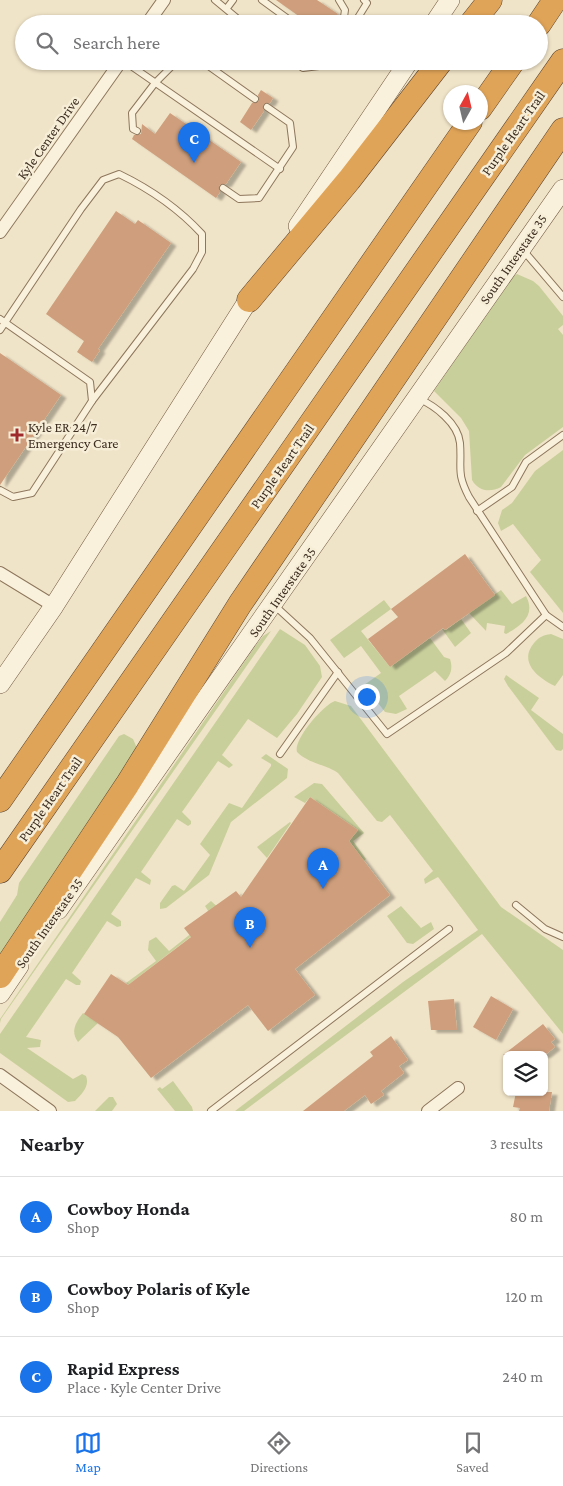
<!DOCTYPE html>
<meta charset="utf-8">
<style>
:root{--surface:#fff;--page:#f6f6f6;--text:#202124;--muted:#757577;--line:#e0e0e0;--accent:#1a73e8}
body{margin:0;font-family:"Crimson Pro",serif;background:var(--page);color:var(--text)}
.controls{position:absolute;right:15px;bottom:15px;display:grid;overflow:hidden;border-radius:8px;box-shadow:0 1px 4px #0004}
.controls button{width:45px;height:45px;display:grid;place-items:center;padding:0;border:0;border-bottom:1px solid var(--line);background:var(--surface);color:var(--text);font:25px sans-serif}
.compass{position:absolute;left:443px;top:85px;width:45px;height:45px;border-radius:50%;background:var(--surface);box-shadow:0 1px 4px #0004;rotate:8deg}
.you{position:absolute;left:366px;top:696px;width:18px;height:18px;margin:-12px;border:4px solid #fff;border-radius:50%;background:#1a73e8;box-shadow:0 0 0 8px #1a73e833}
.badge{display:grid;place-items:center;width:32px;height:32px;border-radius:50%;background:var(--accent);color:#fff;font-size:16px;font-weight:700}
.pin{position:absolute;translate:-50% -41px;filter:drop-shadow(0 1px 2px #0008)}
.pin::after{content:'';position:absolute;top:26px;width:18px;height:15px;background:inherit;clip-path:polygon(0 0,100% 0,50% 100%)}
.list{margin:0;padding:0;list-style:none}
h2{display:flex;justify-content:space-between;align-items:center;height:65px;margin:0;padding:0 20px;font-size:21px}
h2 small{font-size:16px;font-weight:400;color:var(--muted)}
.list li{display:grid;grid-template-columns:32px 1fr auto;gap:15px;align-items:center;box-sizing:border-box;height:80px;padding:0 20px;border-top:1px solid var(--line)}
.list b{display:block;font-size:19px;white-space:nowrap}
.list p{margin:0;font-size:16px;white-space:nowrap;color:var(--muted)}
.list em{font-size:16px;font-style:normal;color:var(--muted)}
.icon{flex:none;width:28px;height:28px;fill:none;stroke:currentColor;stroke-width:2;stroke-linecap:round;stroke-linejoin:round}
.map{position:relative;flex:none;width:563px;height:1111px;overflow:hidden}
.search{position:absolute;background:var(--surface);box-shadow:0 1px 4px #0004;left:15px;right:15px;top:15px;height:55px;display:flex;align-items:center;gap:12px;box-sizing:border-box;padding:0 18px;border-radius:28px;color:var(--muted);font-size:19px}
.sheet{height:305px;background:var(--surface)}
nav{display:flex;justify-content:space-around;align-items:center;box-sizing:border-box;height:70px;border-top:1px solid var(--line);background:var(--surface);font-size:14px;color:var(--muted)}
nav a{display:grid;justify-items:center;gap:2px}
nav .on{color:var(--accent)}
.map>svg:first-child{display:block}
.green{fill:#c9cf9b}
.building{fill:#cf9f7d;filter:url(#shadow)}
.lines{fill:none;stroke-linecap:round;stroke-linejoin:round}
.lane-casing{stroke:#8d765c;stroke-width:8}
.street-casing{stroke:#8d765c;stroke-width:14}
.secondary-casing{stroke:#6f573f;stroke-width:20}
.highway-casing{stroke:#5b4430;stroke-width:25}
.lane{stroke:#faf1dc;stroke-width:6}
.street{stroke:#faf1dc;stroke-width:12}
.secondary{stroke:#faf1dc;stroke-width:19}
.highway{stroke:#e0a458;stroke-width:24}
.poi-dot{fill:#9e2a2b;stroke:#f7eed8;stroke-width:2}
.labels{text-anchor:middle;stroke-width:5;stroke-linejoin:round;paint-order:stroke}
.street-label{font-size:14px;fill:#3d2e20;stroke:#f7eed8}
.poi-label{font-size:14px;fill:#3d2e20;stroke:#f7eed8;text-anchor:start}
</style>
<div class="map">
<svg width="563" height="1111" viewBox="0 0 563 1111">
<defs>
<filter id="shadow"><feDropShadow dx="5.5" dy="3" stdDeviation="1" flood-color="#0004"/></filter>
</defs>
<rect width="100%" height="100%" fill="#f0e4c8"/>
<!-- green -->
<g class="green">
<path d="M517,274L533,281L539,286L563,316V325L558,329L563,335V427L525,455L501,487C490,493 478,491 472,480L469,431L461,418L434,391L512,277Z"/>
<polygon points="563,450 563,613 530,572 541,560 513,524 501,531 498,523 502,510 512,503 535,471"/>
<path d="M501,590L512,604L526,596C536,615 522,625 506,634L504,633L505,626L487,623L486,631L469,613Z"/>
<path d="M384,600L391,609L361,631L390,667L430,638L444,657L450,659C453,668 451,675 445,681L435,671L399,696L407,709L396,714L385,712L364,685L381,673L361,646L344,658L330,640Z"/>
<polygon points="461,619 471,633 455,647 442,629 446,630"/>
<path d="M280,629L305,645L320,666L322,677L297,714L277,738L248,719L222,755L233,765L229,768L218,761L182,812L191,821V824L188,826L177,819L141,872L151,880L150,885L136,878L111,914L121,921V926L117,927L107,921L72,973L81,981L80,985H76L66,979L26,1037L41,1040L40,1047L27,1048L73,1079L82,1074L86,1076C90,1086 82,1094 75,1101L68,1102L0,1053V1034Z"/>
<polygon points="271,631 1,1019 0,1023 0,1019 256,645 263,636"/>
<path d="M551,634L563,639V675L555,686C538,678 518,662 534,643C539,637 543,635 551,634Z"/>
<polygon points="506,675 539,698 531,710 563,734 563,749 561,751 556,750 508,686 504,679"/>
<path d="M335,701L351,706L501,907L563,950V1034L482,934L244,1111H235L403,982L478,930L438,877L425,884L424,879L433,871L390,815L382,822L377,821L338,773C325,764 309,764 297,752C293,740 323,705 335,701Z"/>
<polygon points="124,734 133,739 137,748 0,960 0,922 17,895 19,883 119,736"/>
<polygon points="266,754 288,769 287,778 231,822 209,875 166,908 160,909 160,903 172,886 175,885 184,891 210,855 200,844 229,803 242,808 271,766 271,764 261,758"/>
<polygon points="314,783 322,784 364,833 353,841 366,859 364,861 349,841 358,830 310,797 305,803 294,797"/>
<polygon points="290,822 291,823 267,858 257,847"/>
<polygon points="211,901 223,912 128,985 126,983 156,961 148,950 149,941 156,937 169,951 212,917 205,906"/>
<polygon points="401,906 421,928 431,922 434,929 413,944 407,943 387,916"/>
<path d="M83,1013L98,1023L78,1042C70,1031 76,1022 83,1013Z"/>
<polygon points="173,1081 192,1107 193,1111 175,1111 157,1089 160,1087 162,1089"/>
<polygon points="109,1097 113,1097 117,1104 112,1111 95,1111"/>
</g>
<!-- building -->
<g class="building">
<polygon points="276,0 317,0 338,14 331,24 310,24"/>
<polygon points="261,90 273,98 270,103 263,105 264,111 251,130 240,122 252,103 259,101 258,95"/>
<polygon points="170,113 241,162 226,184 219,185 220,192 216,198 132,139 134,135 141,134 142,124 155,134"/>
<polygon points="116,211 135,224 138,220 171,243 98,349 100,350 92,362 77,352 84,341 46,314"/>
<polygon points="0,353 61,395 0,485"/>
<polygon points="465,554 495,595 445,630 443,628 390,667 368,639 398,617 391,609"/>
<polygon points="310,797 358,830 349,841 390,895 295,969 315,995 268,1031 248,1005 151,1078 118,1037 84,1014 111,974 128,985 191,937 184,928 236,891 241,897"/>
<polygon points="491,996 513,1009 496,1040 473,1027"/>
<polygon points="454,999 457,1030 431,1030 428,1001"/>
<polygon points="543,1024 555,1039 551,1042 555,1047 545,1055 503,1055"/>
<polygon points="391,1036 408,1060 399,1066 404,1073 381,1091 384,1095 371,1104 365,1095 344,1111 303,1111 373,1056 370,1052"/>
<polygon points="516,1092 552,1092 549,1111 519,1111 520,1108 513,1107"/>
</g>
<g class="lines">
<!-- lane casing -->
<g class="lane-casing">
<g id="lane">
<polyline points="215,0 244,24"/>
<polyline points="262,0 295,24"/>
<polyline points="339,0 345,10 343,24"/>
<polyline points="227,8 233,0"/>
<polyline points="354,24 367,3 364,0"/>
<polyline points="124,61 280,169"/>
<polyline points="293,61 303,68 327,65 329,61"/>
<polyline points="137,131 133,129 132,113 155,83 176,62 203,62 255,99"/>
<polyline points="223,188 239,199 259,198 293,147 290,123 267,107"/>
<polyline points="523,250 563,297"/>
<polyline points="0,319 90,382 92,401 32,493 13,497 0,490"/>
<path d="M0,330L81,209L103,180L119,174C150,189 179,209 202,234V252L193,269L92,401"/>
<path d="M418,398C435,406 458,423 460,443C462,469 456,472 469,497L546,615L563,627"/>
<polyline points="477,511 512,487 526,462 563,435"/>
<polyline points="274,605 310,638 387,734 506,653 546,615"/>
<polyline points="280,754 338,672"/>
<polyline points="516,905 545,929 563,937"/>
<polyline points="211,1111 449,929"/>
</g>
</g>
<!-- street casing -->
<g class="street-casing">
<g id="street">
<polyline points="147,24 164,0"/>
<polyline points="0,232 121,61"/>
<polyline points="0,573 54,606"/>
<polyline points="0,1075 50,1111"/>
<polyline points="428,1111 458,1088"/>
</g>
</g>
<!-- secondary casing -->
<g class="secondary-casing">
<g id="secondary">
<polyline points="434,24 450,0"/>
<polyline points="298,226 409,61"/>
<polyline points="0,684 54,606 256,288"/>
<polyline points="58,910 563,189"/>
<polyline points="0,994 19,966"/>
</g>
</g>
<!-- highway casing -->
<g class="highway-casing">
<g id="highway">
<polyline points="471,24 490,0"/>
<polyline points="539,24 555,0"/>
<polyline points="480,108 513,61"/>
<polyline points="249,300 349,180 441,61"/>
<polyline points="0,800 470,122"/>
<polyline points="0,871 563,61"/>
<polyline points="0,976 127,785 240,604 563,130"/>
</g>
</g>
<!-- lane -->
<use href="#lane" class="lane"/>
<!-- street -->
<use href="#street" class="street"/>
<!-- secondary -->
<use href="#secondary" class="secondary"/>
<!-- highway -->
<use href="#highway" class="highway"/>
</g>
<!-- markers -->
<path class="poi-dot" d="M14.5 427.5h5v5h5v5h-5v5h-5v-5h-5v-5h5z"/>
<g class="labels">
<!-- street labels -->
<g class="street-label">
<text transform="translate(513 133) rotate(-55)" y="5">Purple Heart Trail</text>
<text transform="translate(48 138) rotate(-55)" y="5">Kyle Center Drive</text>
<text transform="translate(513 259) rotate(-55)" y="5">South Interstate 35</text>
<text transform="translate(282 466) rotate(-55)" y="5">Purple Heart Trail</text>
<text transform="translate(282 592) rotate(-55)" y="5">South Interstate 35</text>
<text transform="translate(50 799) rotate(-55)" y="5">Purple Heart Trail</text>
<text transform="translate(49 923) rotate(-55)" y="5">South Interstate 35</text>
</g>
<!-- poi labels -->
<g class="poi-label">
<text x="28" y="432">Kyle ER 24/7<tspan x="28" dy="16">Emergency Care</tspan></text>
</g>
</g>
</svg>
<div class="controls">
<button><svg class="icon" aria-label="layers" viewBox="0 0 24 24"><path d="M12 4l9 5-9 5-9-5zM3 14l9 5 9-5"/></svg></button>
</div>
<svg class="compass" viewBox="-18 -18 36 36"><path d="M0-13l5 13h-10z" fill="#e53935"/><path d="M0 13l5-13h-10z" fill="#757577"/></svg>
<div class="you"></div>
<div class="pin badge" style="left:323px;top:889px">A</div>
<div class="pin badge" style="left:250px;top:948px">B</div>
<div class="pin badge" style="left:194px;top:163px">C</div>
<div class="search"><svg class="icon" aria-label="search" viewBox="0 0 24 24"><circle cx="10" cy="10" r="6"/><path d="M15 15l6 6"/></svg>Search here</div>
</div>
<section class="sheet">
<h2>Nearby<small>3 results</small></h2>
<ul class="list">
<li><span class="badge">A</span><div><b>Cowboy Honda</b><p>Shop</p></div><em>80 m</em></li>
<li><span class="badge">B</span><div><b>Cowboy Polaris of Kyle</b><p>Shop</p></div><em>120 m</em></li>
<li><span class="badge">C</span><div><b>Rapid Express</b><p>Place · Kyle Center Drive</p></div><em>240 m</em></li>
</ul>
</section>
<nav>
<a class="on"><svg class="icon" aria-label="map" viewBox="0 0 24 24"><path d="M3 6l6-2 6 2 6-2v14l-6 2-6-2-6 2zM9 4v14M15 6v14"/></svg>Map</a>
<a><svg class="icon" aria-label="directions" viewBox="0 0 24 24"><path d="M12 3l9 9-9 9-9-9zM9 14v-3h6M13 9l2 2-2 2"/></svg>Directions</a>
<a><svg class="icon" aria-label="saved" viewBox="0 0 24 24"><path d="M7 4h10v16l-5-4-5 4z"/></svg>Saved</a>
</nav>
